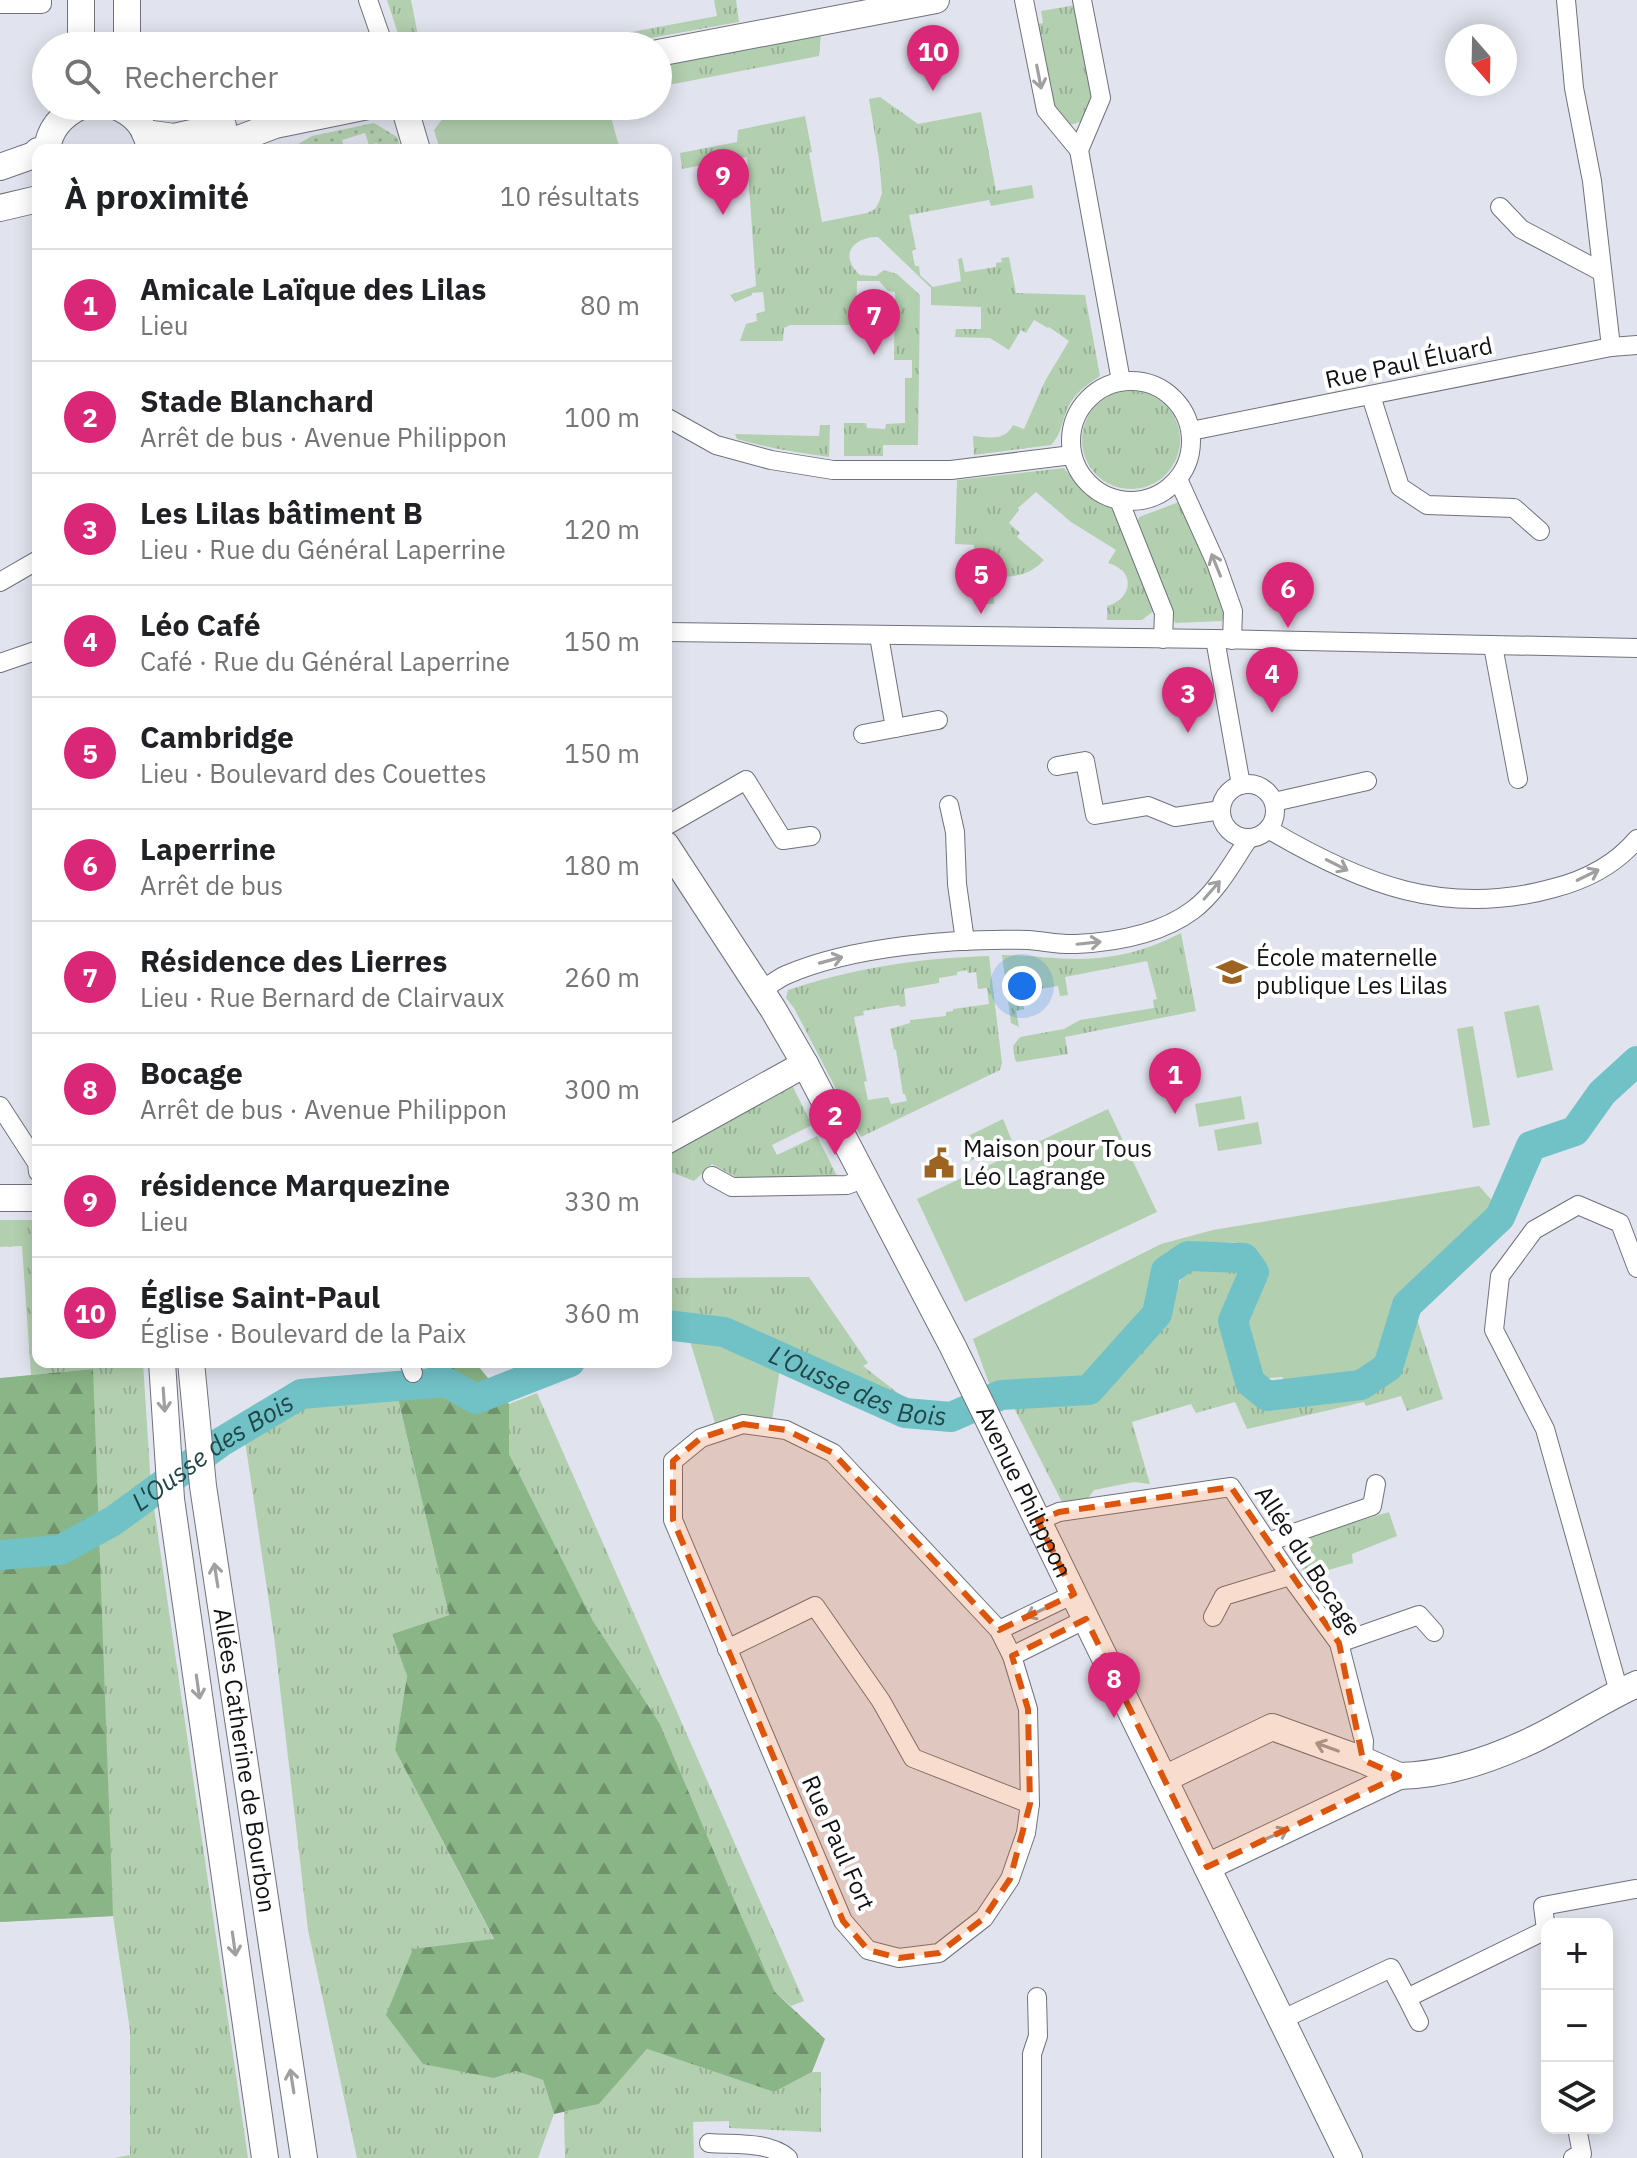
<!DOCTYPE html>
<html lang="fr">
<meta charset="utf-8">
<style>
:root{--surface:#fff;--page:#f6f6f6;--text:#202124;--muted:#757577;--line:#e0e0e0;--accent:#db2777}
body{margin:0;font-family:"IBM Plex Sans",sans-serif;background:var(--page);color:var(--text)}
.controls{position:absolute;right:24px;bottom:24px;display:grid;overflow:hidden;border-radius:16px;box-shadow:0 4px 20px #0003}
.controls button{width:72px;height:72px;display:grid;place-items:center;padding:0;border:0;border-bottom:2px solid var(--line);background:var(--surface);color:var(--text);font:40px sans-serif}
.compass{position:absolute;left:1445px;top:24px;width:72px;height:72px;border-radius:50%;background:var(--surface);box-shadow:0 4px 20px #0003;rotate:160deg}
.you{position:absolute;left:1022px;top:986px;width:28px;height:28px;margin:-20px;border:6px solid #fff;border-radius:50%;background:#1a73e8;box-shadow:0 0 0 12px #1a73e833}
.badge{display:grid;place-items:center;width:52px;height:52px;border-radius:50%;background:var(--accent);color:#fff;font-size:26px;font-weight:700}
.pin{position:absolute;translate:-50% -66px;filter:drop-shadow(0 2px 4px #0008)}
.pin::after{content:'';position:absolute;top:42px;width:28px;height:24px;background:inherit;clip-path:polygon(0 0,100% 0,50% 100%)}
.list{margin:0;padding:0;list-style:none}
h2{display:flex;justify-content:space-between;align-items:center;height:104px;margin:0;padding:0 32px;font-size:34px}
h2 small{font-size:26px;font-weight:400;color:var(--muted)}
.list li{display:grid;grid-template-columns:52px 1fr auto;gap:24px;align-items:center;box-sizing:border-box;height:112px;padding:0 32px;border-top:2px solid var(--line)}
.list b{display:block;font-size:30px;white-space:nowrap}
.list p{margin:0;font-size:26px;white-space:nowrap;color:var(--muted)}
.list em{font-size:26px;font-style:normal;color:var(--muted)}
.icon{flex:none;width:44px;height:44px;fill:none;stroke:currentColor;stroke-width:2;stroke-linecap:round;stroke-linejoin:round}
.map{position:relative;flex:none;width:1637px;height:2158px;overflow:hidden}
.search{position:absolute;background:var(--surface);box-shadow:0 4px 20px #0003;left:32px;top:32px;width:640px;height:88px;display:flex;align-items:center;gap:20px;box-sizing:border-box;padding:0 28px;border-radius:44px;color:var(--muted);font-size:30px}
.panel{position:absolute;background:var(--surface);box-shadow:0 4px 20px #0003;left:32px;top:144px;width:640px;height:1224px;border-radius:16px}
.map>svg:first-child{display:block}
.grass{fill:url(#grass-tufts);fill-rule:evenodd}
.forest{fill:url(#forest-firs)}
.park{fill:#b2cfaf}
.garden{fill:url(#garden-dots)}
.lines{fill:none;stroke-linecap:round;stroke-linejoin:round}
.river{stroke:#70c2c7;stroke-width:30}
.street-casing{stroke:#70727b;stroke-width:20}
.secondary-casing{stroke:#70727b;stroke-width:28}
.street{stroke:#fff;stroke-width:18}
.secondary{stroke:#fff;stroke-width:26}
.oneway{stroke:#a0a0a1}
.marked{fill:#dd550c;fill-opacity:0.2;stroke:#dd550c;stroke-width:6;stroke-dasharray:16 10;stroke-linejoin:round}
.labels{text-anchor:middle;stroke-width:8;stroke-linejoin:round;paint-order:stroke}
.street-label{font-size:24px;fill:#111215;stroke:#fff}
.poi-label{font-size:24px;fill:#111215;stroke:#fff;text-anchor:start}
.water-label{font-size:26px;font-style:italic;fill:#204649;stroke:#fff}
</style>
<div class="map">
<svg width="1637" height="2158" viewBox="0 0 1637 2158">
<defs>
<pattern id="grass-tufts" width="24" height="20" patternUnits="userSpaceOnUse" patternTransform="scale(2)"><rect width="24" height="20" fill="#b2cfaf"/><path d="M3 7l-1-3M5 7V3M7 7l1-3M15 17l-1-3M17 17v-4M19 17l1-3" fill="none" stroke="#98b196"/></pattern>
<pattern id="forest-firs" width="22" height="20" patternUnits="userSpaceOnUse" patternTransform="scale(2)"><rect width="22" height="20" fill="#8ab587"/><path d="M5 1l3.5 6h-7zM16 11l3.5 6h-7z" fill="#6f926d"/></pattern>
<pattern id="garden-dots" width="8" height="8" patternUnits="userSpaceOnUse" patternTransform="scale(2)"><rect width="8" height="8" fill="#b2cfaf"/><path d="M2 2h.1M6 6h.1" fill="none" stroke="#98b196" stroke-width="1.8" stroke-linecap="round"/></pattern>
</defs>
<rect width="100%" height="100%" fill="#e1e4ee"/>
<!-- grass -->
<g class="grass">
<polygon points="387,0 411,0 420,46 402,46"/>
<polygon points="714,0 736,0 739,22 623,43 621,34 717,16"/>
<polygon points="1076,5 1093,96 1083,121 1070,125 1057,119 1033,25 1043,23 1041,11"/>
<polygon points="821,35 819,56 658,87 658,66"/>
<path d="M880,97L918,124L981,112L996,191L1032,185L1034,198L991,206L989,200L909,215L916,249L912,251L915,266H919L920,275L933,287L961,281L958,259L962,258L965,272L996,267V263L1002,262L1001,258L1009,257L1016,293L1085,295L1100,376C1086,385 1074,394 1067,409C1062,422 1061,435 1051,445L974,455L973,436C989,437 1004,442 1013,425L1024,429L1045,381L1069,341L1049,327L1048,328L1034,320L1026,333L1021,330L1009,350L990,338L955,337L956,329H981V307L931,305V288L878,237C852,237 839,256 860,275L876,276L884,270L897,274L920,295L918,445H883V456H844V423H866L867,428L885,429L886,424L905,423V378H912V360H894L895,292L888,291L879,281H857L856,325H790L784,328L783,341H740L746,324L757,321L756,314L765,311L763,292L752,293V295L735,302L730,295L756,286L747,157L682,169L680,153L737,142L738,130L805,116L812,152L809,153L822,222L867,213L875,209L879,202L882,193L879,159L869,99Z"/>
<circle cx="1131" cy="440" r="49"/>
<path d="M820,425H830L829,457C798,453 767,448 737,439L735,434L819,436Z"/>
<path d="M1064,468L1086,494L1112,507L1155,610L1142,620H1107V606C1133,599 1136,570 1108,563L1116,550L1071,522L1036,492L1018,508L1019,510L1009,523L1020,533L1017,537L1044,560C1029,576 1014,577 993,577L994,604H974V545L955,544L957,480Z"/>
<polygon points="1179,502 1187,509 1227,610 1222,621 1175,623 1136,527 1139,517"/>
<path d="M1181,933L1196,1011L1065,1037L1068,1054L1017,1062L1015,1060L1013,1046L1020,1037L1064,1029L1080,1020L1154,1008L1153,1000L1157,999L1147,961L1065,977L1068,995L1060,996L1058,986L1040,989L1039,986L1028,988V991L1021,993L1024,1009L1016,1011L1019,1027L1011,1023L1002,955C1027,955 1052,959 1078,959C1115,959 1148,950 1181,933Z"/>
<path d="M989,956L1002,1063L1000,1070L861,1137L794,1008L786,998L788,990C854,968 920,958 989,956ZM967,970L968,973L976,972L978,989L987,988L989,1004L953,1009V1011L946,1012V1016L910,1020V1023L890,1029L894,1049L896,1050L903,1094H905L907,1101L891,1104L888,1097L868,1100L864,1082L867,1081L854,1017L864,1015L863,1011L899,1005L900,1007L906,1006L904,989L939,983V978L957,975V972Z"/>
<polygon points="791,1083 812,1125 772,1145 777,1155 817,1136 839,1180 745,1182 712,1164 694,1181 666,1170 666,1153"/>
<polygon points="0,1220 38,1220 38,1362 143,1362 151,1487 248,2158 114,2158 130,2155 130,2030 113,1916 0,1922 93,1369 31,1375 22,1246 0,1247 0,1256"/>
<polygon points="1204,1263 1239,1266 1242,1273 1226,1319 1238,1383 1249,1400 1261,1406 1367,1390 1399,1368 1404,1350 1404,1336 1414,1310 1443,1399 1407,1411 1401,1396 1366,1406 1364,1402 1247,1429 1235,1402 1196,1413 1191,1404 1132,1422 1150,1484 1134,1482 1094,1490 1086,1501 1064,1506 1011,1402 1075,1402 1098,1394 1124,1370 1162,1324 1186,1267"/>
<polygon points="809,1277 868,1363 863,1366 903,1397 754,1338 718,1319 696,1316 669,1317 666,1314 666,1278"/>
<polygon points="537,1393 804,2001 791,2006 775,1992 736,1904 660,1724 593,1621 509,1454 509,1404"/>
<polygon points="397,1394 449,1615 392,1634 407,1676 395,1750 494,1940 494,2078 516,2071 543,2080 554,2114 538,2158 357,2158 308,1930 274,1636 241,1414"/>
<polygon points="1389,1512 1397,1536 1352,1554 1353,1563 1307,1576 1289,1550 1290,1545 1293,1541"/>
<polygon points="647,2049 774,2092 812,2072 821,2072 821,2132 729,2128 729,2121 693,2122 694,2158 565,2158 564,2112 599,2104"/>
</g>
<!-- forest -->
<g class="forest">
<polygon points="428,1362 475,1362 509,1404 509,1454 593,1621 660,1724 736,1904 775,1992 825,2039 812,2072 774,2092 647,2049 599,2104 554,2114 543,2080 516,2071 494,2078 423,2064 386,2015 413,1949 494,1939 395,1750 407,1676 392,1634 449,1615 397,1394 428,1368"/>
<polygon points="93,1369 113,1916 0,1922 0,1378"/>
</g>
<!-- park -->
<g class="park">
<polygon points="465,106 608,106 620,150 440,150 434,130 450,109"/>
<polygon points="1539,1005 1553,1070 1517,1078 1504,1012"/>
<polygon points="1473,1026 1490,1125 1473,1128 1457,1029"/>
<polygon points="1241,1096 1245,1119 1199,1127 1195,1104"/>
<polygon points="1108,1109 1157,1212 965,1302 917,1199"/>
<polygon points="1003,1119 1012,1141 970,1161 960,1140"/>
<polygon points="1258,1122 1262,1144 1218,1151 1214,1130"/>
<polygon points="1479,1186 1497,1206 1403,1297 1392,1316 1388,1351 1370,1369 1354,1376 1289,1387 1282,1377 1260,1379 1246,1331 1262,1274 1253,1250 1234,1242 1196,1243 1184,1247 1167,1259 1148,1301 1124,1339 1102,1367 1085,1382 1060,1386 1004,1384 991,1389 973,1339 1161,1244 1213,1230"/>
<polygon points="681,1337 712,1338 780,1368 772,1420 715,1423 690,1341"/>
</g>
<!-- garden -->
<polygon class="garden" points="374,123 397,137 401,150 379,150 377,143 369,145 365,133 342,140 345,150 328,150 326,144 306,150 288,150 312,136"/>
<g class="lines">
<!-- river -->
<g class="river">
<path id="s1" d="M666,1325L724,1332L905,1413L951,1417L1001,1395L1089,1390L1157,1314L1166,1271L1188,1256L1244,1258L1254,1272L1233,1321L1250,1382L1267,1396L1361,1385L1388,1367L1407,1305L1500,1217L1531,1146L1575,1131L1602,1093L1637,1061"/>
<path id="s2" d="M0,1555L60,1550L113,1521L221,1442L301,1394L446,1382L476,1399L570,1362"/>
</g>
<!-- street casing -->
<g class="street-casing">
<g id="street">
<polyline points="368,0 384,46"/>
<polyline points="1024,0 1046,110 1079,150 1101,98 1082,0"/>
<polyline points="1566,0 1574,88 1592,181 1611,347"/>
<polyline points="0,4 42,4 42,0"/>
<polyline points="1079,150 1121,381"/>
<polyline points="1500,207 1521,229 1602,272"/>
<circle cx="1131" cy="441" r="60"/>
<polyline points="1371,396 1400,487 1427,505 1514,508 1540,531"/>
<polyline points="666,417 716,445 771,460 833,470 951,470 1072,455"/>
<path d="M1191,431C1331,403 1471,374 1611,347L1637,345"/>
<polyline points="1178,479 1216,563 1233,611 1232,640"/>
<polyline points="1119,500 1164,613 1163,639"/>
<polyline points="0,582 38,560"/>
<polyline points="666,632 1215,639 1637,648"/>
<polyline points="879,636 895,728"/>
<polyline points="1215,639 1241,785"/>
<polyline points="1493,646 1518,779"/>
<polyline points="0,663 38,650"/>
<polyline points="863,734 938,720"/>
<polyline points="1057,766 1085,761 1095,815 1148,806 1175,817 1221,810"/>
<circle cx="1248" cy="811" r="27"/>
<polyline points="1274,802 1367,781"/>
<polyline points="949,805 955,832 957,884 965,941"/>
<polyline points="666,826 746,780 783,840 811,836"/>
<path d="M1268,829C1361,884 1446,918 1554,888C1585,880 1616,864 1637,839"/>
<path d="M760,991C769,986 777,979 786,975C852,946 956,938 1028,940C1044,941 1060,945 1076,944C1116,942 1161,934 1193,910C1217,892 1232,863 1249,838"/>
<polyline points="0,1106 37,1163 38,1172"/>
<polyline points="712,1176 732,1187 847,1185 863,1179"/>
<polyline points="409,1362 413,1373"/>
<polygon points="743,1424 786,1430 833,1453 999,1630 1012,1656 1028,1709 1030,1804 1026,1833 1010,1879 984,1918 939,1953 899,1958 868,1950 843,1921 673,1520 673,1461 701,1438"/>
<polyline points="1038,1521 1059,1512 1231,1487 1290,1576 1339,1643 1364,1741 1363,1760"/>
<polyline points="1268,1542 1372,1506 1376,1484"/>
<polyline points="1213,1617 1224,1596 1290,1576"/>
<polyline points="999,1630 1074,1594"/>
<polyline points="1339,1643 1419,1615 1434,1632"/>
<polyline points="727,1649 815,1606 881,1701 913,1758 1030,1804"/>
<polyline points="1012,1656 1086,1619"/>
<polyline points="1619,1692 1545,1429 1494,1330 1500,1276 1534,1230 1578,1205 1620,1223 1637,1268"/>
<polyline points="1407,1998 1419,2022"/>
<polyline points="1281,2020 1391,1968 1407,1998 1546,1930 1543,1906 1635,1889"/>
<path d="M709,2143C735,2145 768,2141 788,2158"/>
<polyline points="1032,2158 1032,2054 1038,2036 1037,1997"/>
<polyline points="1573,2158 1582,2154 1577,2128"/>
</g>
</g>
<!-- secondary casing -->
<g class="secondary-casing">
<g id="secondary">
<polyline points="81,46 81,0"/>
<polyline points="127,46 127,0"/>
<polyline points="658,53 936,0"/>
<path d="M115,106C133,113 146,127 149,146"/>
<polyline points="404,106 417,150"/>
<polyline points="145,133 174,137 223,126"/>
<path d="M47,150C49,129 62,115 81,106"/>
<polyline points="198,150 228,143 275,125 368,106"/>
<polyline points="0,167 34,155 38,151"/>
<polyline points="0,208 38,199"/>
<path id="s3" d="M666,845L773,1009L805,1064L953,1347L1349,2158"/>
<polyline points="666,1141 805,1064"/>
<polyline points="0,1198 38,1198"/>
<polyline points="162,1362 171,1499 265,2158"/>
<path id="s4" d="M191,1362L203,1486L304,2158"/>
<polyline points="1164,1779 1272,1727 1363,1760 1399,1776"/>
<path d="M1207,1867L1399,1776C1442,1775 1487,1761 1526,1743C1564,1726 1599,1701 1637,1684"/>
</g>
</g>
<!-- street -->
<use href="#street" class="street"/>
<!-- secondary -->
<use href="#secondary" class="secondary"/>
</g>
<!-- one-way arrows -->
<defs><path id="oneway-shaft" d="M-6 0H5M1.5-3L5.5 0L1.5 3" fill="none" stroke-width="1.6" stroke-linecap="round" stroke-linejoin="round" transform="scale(2)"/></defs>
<g class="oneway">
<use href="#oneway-shaft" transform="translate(1039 77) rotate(79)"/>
<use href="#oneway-shaft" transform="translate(1216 565) rotate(-112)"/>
<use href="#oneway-shaft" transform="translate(1337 865) rotate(27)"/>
<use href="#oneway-shaft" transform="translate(1588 875) rotate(-26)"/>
<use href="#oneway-shaft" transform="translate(1212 890) rotate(-49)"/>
<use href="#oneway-shaft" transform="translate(1089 943) rotate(-6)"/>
<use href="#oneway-shaft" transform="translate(831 960) rotate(-15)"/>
<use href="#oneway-shaft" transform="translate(164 1400) rotate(86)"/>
<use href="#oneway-shaft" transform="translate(216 1575) rotate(-99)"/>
<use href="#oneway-shaft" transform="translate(1037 1612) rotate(155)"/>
<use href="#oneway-shaft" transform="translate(198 1687) rotate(82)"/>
<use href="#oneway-shaft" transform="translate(1327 1747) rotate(-160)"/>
<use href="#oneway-shaft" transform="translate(1277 1834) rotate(-25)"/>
<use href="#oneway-shaft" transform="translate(234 1944) rotate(82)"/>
<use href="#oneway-shaft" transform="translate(292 2081) rotate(-99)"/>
</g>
<!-- marked area -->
<path class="marked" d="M743,1424L786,1430L833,1453L999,1630L1074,1594L1038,1521L1059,1512L1231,1487L1339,1643L1363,1760L1399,1776L1207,1867L1086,1619L1012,1656L1028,1709L1030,1804L1010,1879L984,1918L939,1953L899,1958L868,1950L843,1921L673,1520V1461L701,1438Z"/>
<!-- icons -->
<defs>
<g id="school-bare" transform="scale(2.4)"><path d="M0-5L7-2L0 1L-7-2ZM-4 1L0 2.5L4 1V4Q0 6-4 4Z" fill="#9c6321" stroke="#fff" stroke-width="2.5" paint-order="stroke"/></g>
<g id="civic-bare" transform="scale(2.4)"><path d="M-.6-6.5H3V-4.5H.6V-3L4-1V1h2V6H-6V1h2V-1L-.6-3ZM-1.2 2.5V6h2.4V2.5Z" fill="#9c6321" stroke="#fff" stroke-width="2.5" paint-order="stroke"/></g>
</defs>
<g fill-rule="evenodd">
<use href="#school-bare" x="1232" y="972"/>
<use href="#civic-bare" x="939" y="1163"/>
</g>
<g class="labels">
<!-- street labels -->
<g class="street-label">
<text transform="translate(1409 363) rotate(-12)" y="8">Rue Paul Éluard</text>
<text dy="8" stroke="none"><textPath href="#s3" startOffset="740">Avenue Philippon</textPath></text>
<text transform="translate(1308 1561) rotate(57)" y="8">Allée du Bocage</text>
<text dy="8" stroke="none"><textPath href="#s4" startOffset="402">Allées Catherine de Bourbon</textPath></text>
<text transform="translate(838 1843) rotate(66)" y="8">Rue Paul Fort</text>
</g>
<!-- poi labels -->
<g class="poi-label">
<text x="1256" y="966">École maternelle<tspan x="1256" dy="28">publique Les Lilas</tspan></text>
<text x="963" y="1157">Maison pour Tous<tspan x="963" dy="28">Léo Lagrange</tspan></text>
</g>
<!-- water labels -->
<g class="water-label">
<text dy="9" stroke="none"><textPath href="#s1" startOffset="204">L'Ousse des Bois</textPath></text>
<text dy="9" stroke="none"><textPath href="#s2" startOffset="242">L'Ousse des Bois</textPath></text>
</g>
</g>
</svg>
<div class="controls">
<button>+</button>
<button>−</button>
<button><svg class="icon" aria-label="layers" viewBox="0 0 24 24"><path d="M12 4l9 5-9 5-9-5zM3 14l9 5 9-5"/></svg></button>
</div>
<svg class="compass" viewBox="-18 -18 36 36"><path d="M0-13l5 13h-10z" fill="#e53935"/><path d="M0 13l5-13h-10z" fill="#757577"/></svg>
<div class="you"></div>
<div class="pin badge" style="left:1175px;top:1114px">1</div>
<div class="pin badge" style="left:835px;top:1155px">2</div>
<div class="pin badge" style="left:1188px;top:733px">3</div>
<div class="pin badge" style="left:1272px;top:713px">4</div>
<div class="pin badge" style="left:981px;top:614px">5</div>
<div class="pin badge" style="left:1288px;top:628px">6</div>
<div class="pin badge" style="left:874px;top:355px">7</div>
<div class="pin badge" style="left:1114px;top:1718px">8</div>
<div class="pin badge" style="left:723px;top:215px">9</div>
<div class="pin badge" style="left:933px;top:91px">10</div>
<div class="search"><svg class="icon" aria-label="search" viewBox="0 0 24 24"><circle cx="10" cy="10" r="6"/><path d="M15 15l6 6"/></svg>Rechercher</div>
<section class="panel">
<h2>À proximité<small>10 résultats</small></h2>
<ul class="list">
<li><span class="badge">1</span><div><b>Amicale Laïque des Lilas</b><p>Lieu</p></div><em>80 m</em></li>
<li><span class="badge">2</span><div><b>Stade Blanchard</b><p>Arrêt de bus · Avenue Philippon</p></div><em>100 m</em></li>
<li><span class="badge">3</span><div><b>Les Lilas bâtiment B</b><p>Lieu · Rue du Général Laperrine</p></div><em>120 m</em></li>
<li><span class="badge">4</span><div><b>Léo Café</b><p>Café · Rue du Général Laperrine</p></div><em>150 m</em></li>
<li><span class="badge">5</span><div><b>Cambridge</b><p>Lieu · Boulevard des Couettes</p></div><em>150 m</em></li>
<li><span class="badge">6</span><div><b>Laperrine</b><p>Arrêt de bus</p></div><em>180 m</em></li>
<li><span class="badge">7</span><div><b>Résidence des Lierres</b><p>Lieu · Rue Bernard de Clairvaux</p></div><em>260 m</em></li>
<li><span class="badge">8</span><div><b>Bocage</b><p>Arrêt de bus · Avenue Philippon</p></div><em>300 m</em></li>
<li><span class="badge">9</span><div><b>résidence Marquezine</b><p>Lieu</p></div><em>330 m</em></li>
<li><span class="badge">10</span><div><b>Église Saint-Paul</b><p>Église · Boulevard de la Paix</p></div><em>360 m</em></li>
</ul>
</section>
</div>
